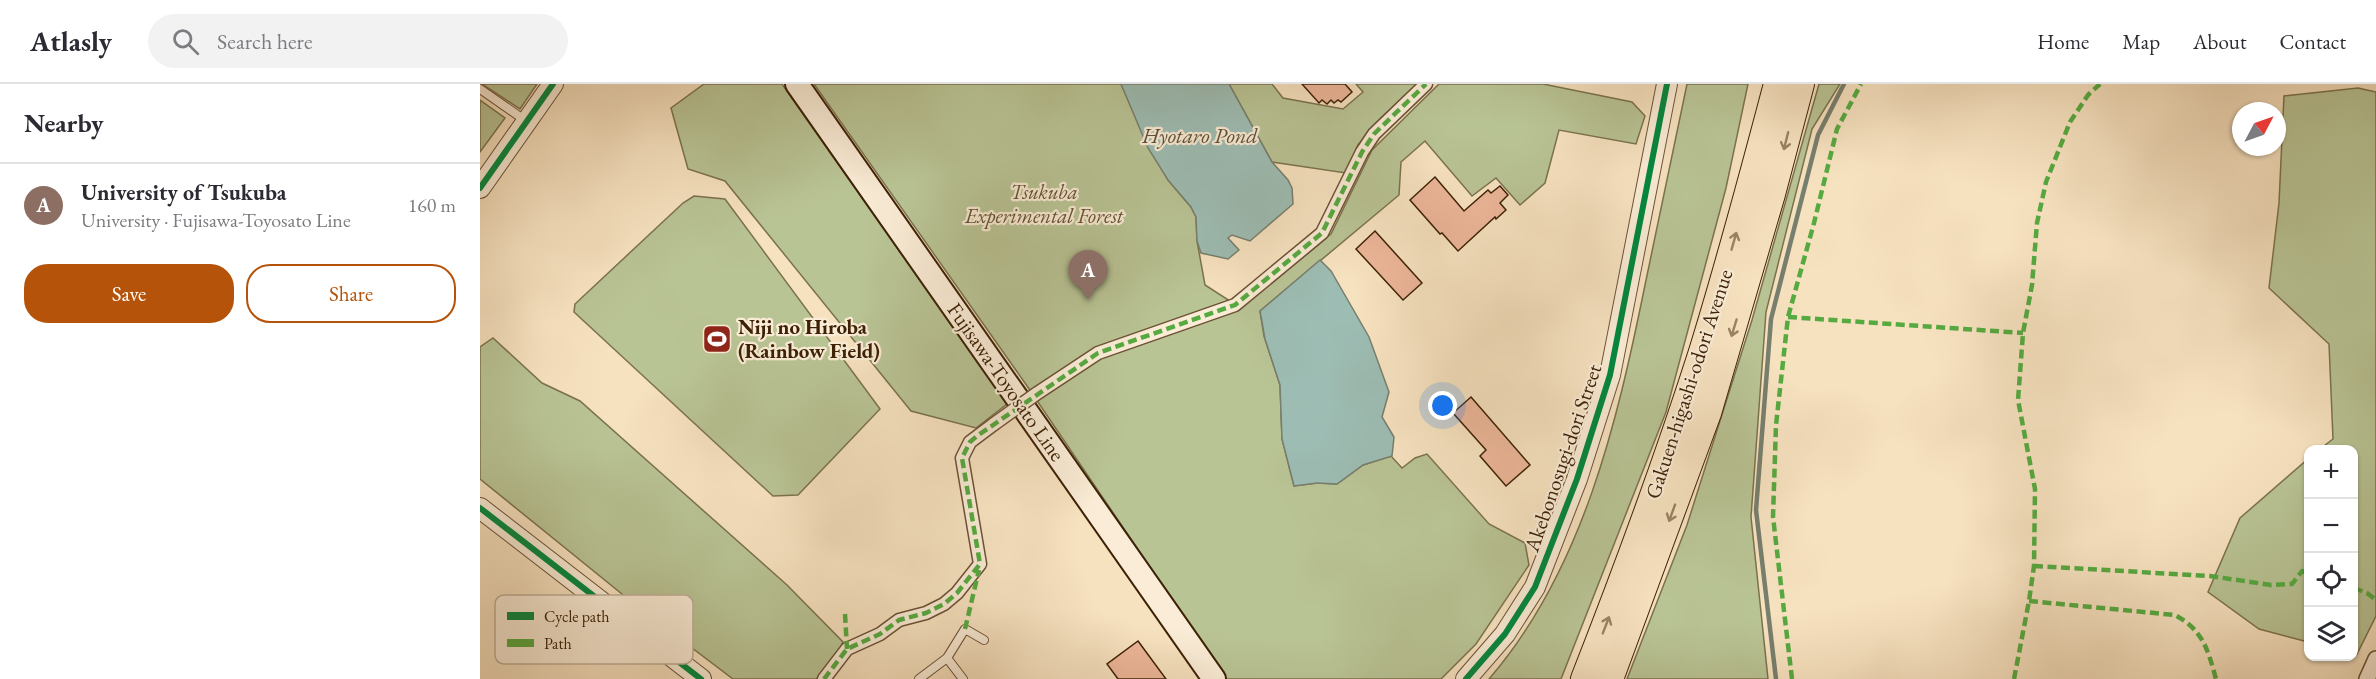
<!DOCTYPE html>
<meta charset="utf-8">
<style>
:root{--surface:#fff;--page:#f2f2f3;--text:#2b2b33;--muted:#7c7c81;--line:#e1e1e2;--accent:#b45309}
body{margin:0;font-family:"EB Garamond",serif;background:var(--page);color:var(--text)}
.controls{position:absolute;right:18px;bottom:18px;display:grid;overflow:hidden;border-radius:12px;box-shadow:0 2px 4px #0004}
.controls button{width:54px;height:54px;display:grid;place-items:center;padding:0;border:0;border-bottom:2px solid var(--line);background:var(--surface);color:var(--text);font:30px sans-serif}
.compass{position:absolute;left:1752px;top:18px;width:54px;height:54px;border-radius:50%;background:var(--surface);box-shadow:0 2px 4px #0004;rotate:49deg}
.you{position:absolute;left:963px;top:322px;width:21px;height:21px;margin:-15px;border:4px solid #fff;border-radius:50%;background:#1a73e8;box-shadow:0 0 0 9px #1a73e833}
.badge{display:grid;place-items:center;width:39px;height:39px;border-radius:50%;background:var(--accent);color:#fff;font-size:20px;font-weight:700}
.pin{position:absolute;translate:-50% -50px;filter:drop-shadow(0 2px 3px #0008)}
.pin::after{content:'';position:absolute;top:32px;width:21px;height:18px;background:inherit;clip-path:polygon(0 0,100% 0,50% 100%)}
.list{margin:0;padding:0;list-style:none}
h2{display:flex;justify-content:space-between;align-items:center;height:78px;margin:0;padding:0 24px;font-size:26px}
h2 small{font-size:20px;font-weight:400;color:var(--muted)}
.list li{display:grid;grid-template-columns:39px 1fr auto;gap:18px;align-items:center;box-sizing:border-box;height:84px;padding:0 24px;border-top:2px solid var(--line)}
.list b{display:block;font-size:22px;white-space:nowrap}
.list p{margin:0;font-size:20px;white-space:nowrap;color:var(--muted)}
.list em{font-size:20px;font-style:normal;color:var(--muted)}
.actions{display:flex;gap:12px;padding:18px 24px}
.actions a{flex:1;padding:14px 0;border:2px solid var(--accent);border-radius:24px;text-align:center;font-size:21px;color:var(--accent)}
.actions .main{background:var(--accent);color:#fff}
.icon{flex:none;width:33px;height:33px;fill:none;stroke:currentColor;stroke-width:2;stroke-linecap:round;stroke-linejoin:round}
.map{position:relative;flex:none;width:1896px;height:595px;overflow:hidden}
header{display:flex;align-items:center;gap:36px;box-sizing:border-box;height:84px;padding:0 30px;background:var(--surface);border-bottom:2px solid var(--line)}
header strong{font-size:28px}
nav{display:flex;gap:33px;margin-inline-start:auto;font-size:21px}
.search{width:420px;height:54px;background:var(--page);display:flex;align-items:center;gap:15px;box-sizing:border-box;padding:0 21px;border-radius:33px;color:var(--muted);font-size:22px}
main{display:flex}
aside{flex:1;background:var(--surface)}
.map>svg:first-child{display:block}
.green{fill:#b9c495;stroke:#7b724e;stroke-width:1.5}
.water{fill:#9dbdb4;stroke:#777f6e;stroke-width:1.5}
.lines{fill:none;stroke-linecap:round;stroke-linejoin:round}
.stream{stroke:#777f6e;stroke-width:4.5}
.building{fill:#edb79a;stroke:#3d2106;stroke-width:1.5}
.service-casing{stroke:#6c5134;stroke-width:10}
.pedestrian-casing{stroke:#6c5134;stroke-width:15}
.minor-casing{stroke:#6c5134;stroke-width:18}
.tertiary-casing{stroke:#6c5134;stroke-width:22}
.secondary-casing{stroke:#3d2106;stroke-width:26}
.primary-casing{stroke:#3d2106;stroke-width:28}
.service{stroke:#faecd6;stroke-width:8}
.pedestrian{stroke:#faecd6;stroke-width:12}
.minor{stroke:#faecd6;stroke-width:15}
.tertiary{stroke:#faecd6;stroke-width:20}
.secondary{stroke:#faecd6;stroke-width:22}
.primary{stroke:#f7e2c0;stroke-width:26}
.pedestrian-bridge-casing{stroke:#6c5134;stroke-width:15;stroke-linecap:butt}
.pedestrian-bridge{stroke:#faecd6;stroke-width:12}
.quiet{stroke:#55aa40;stroke-width:4.5;stroke-dasharray:9 4.5;stroke-linecap:butt}
.cycleway-casing{stroke:#faecd6;stroke-width:10}
.cycleway{stroke:#00873e;stroke-width:6}
.oneway{stroke:#9a8263}
.labels{text-anchor:middle;stroke-width:4.5;stroke-linejoin:round;paint-order:stroke}
.park-label{font-size:21px;font-style:italic;fill:#625231;stroke:#faecd6}
.poi-label{font-size:21px;font-weight:bold;fill:#3d2106;stroke:#faecd6;text-anchor:start}
.street-label{font-size:21px;fill:#3d2106;stroke:#faecd6}
.water-label{font-size:22px;font-style:italic;fill:#5a503a;stroke:#faecd6}
.key{fill:#faecd6;stroke:#c1af98;stroke-width:1.5}
.key-label{font-size:16px;fill:#3d2106}
</style>
<header>
<strong>Atlasly</strong>
<div class="search"><svg class="icon" aria-label="search" viewBox="0 0 24 24"><circle cx="10" cy="10" r="6"/><path d="M15 15l6 6"/></svg>Search here</div>
<nav><a>Home</a><a>Map</a><a>About</a><a>Contact</a></nav>
</header>
<main>
<aside>
<h2>Nearby<small></small></h2>
<ul class="list">
<li><span class="badge" style="background:#8d6e63">A</span><div><b>University of Tsukuba</b><p>University · Fujisawa-Toyosato Line</p></div><em>160 m</em></li>
</ul>
<div class="actions"><a class="main">Save</a><a>Share</a></div>
</aside>
<div class="map">
<svg width="1896" height="595" viewBox="0 0 1896 595">
<rect width="100%" height="100%" fill="#f7e2c0"/>
<filter id="stains"><feTurbulence type="fractalNoise" baseFrequency=".00333" numOctaves="4"/><feColorMatrix values="0 0 0 0 .2 0 0 0 0 .09 0 0 0 0 .02 0 0 0 .5 -.17"/></filter>
<radialGradient id="worn" r=".72"><stop offset=".6" stop-color="#630" stop-opacity="0"/><stop offset="1" stop-color="#630" stop-opacity=".3"/></radialGradient>
<!-- green -->
<g class="green">
<polygon points="2,0 57,0 40,25"/>
<polygon points="224,0 302,0 527,320 496,344 431,327 245,97 208,85 191,24"/>
<polygon points="334,0 641,0 688,96 711,123 716,133 717,157 725,201 756,221 766,220 851,150 892,66 959,0 1063,0 1152,18 1165,32 1156,60 1079,46 1065,99 1040,121 1016,94 992,112 945,57 921,78 919,111 780,227 784,252 800,301 802,355 814,402 837,399 857,400 883,381 911,372 922,384 935,374 947,370 1009,440 1045,459 1049,481 996,560 961,595 746,595 545,299"/>
<polygon points="749,0 792,0 803,14 863,25 883,8 876,0 938,0 901,34 878,61 866,89 792,78"/>
<path d="M1207,0H1268L1246,104L1186,328L1081,595H1009C1103,486 1137,339 1165,201C1179,134 1193,67 1207,0Z"/>
<polygon points="1339,0 1360,0 1332,45 1286,228 1271,433 1288,595 1147,595 1207,441 1272,236"/>
<polygon points="1878,4 1896,8 1896,532 1877,570 1874,569 1874,366 1840,365 1853,355 1849,260 1789,204 1799,119 1804,12"/>
<polygon points="0,16 25,34 0,68"/>
<polygon points="214,112 245,115 400,325 318,411 293,412 94,228 95,220 203,119"/>
<polygon points="13,254 62,299 100,317 307,501 363,558 352,581 340,595 253,595 158,523 0,395 0,263"/>
<polygon points="1828,375 1828,558 1779,545 1728,508 1760,434"/>
</g>
<!-- water -->
<g class="water">
<polygon points="641,0 749,0 792,78 808,96 812,104 813,120 770,157 752,151 748,154 759,166 748,175 721,169 717,157 716,133 711,123 688,96 668,64"/>
<polygon points="840,176 851,187 889,253 909,308 902,333 914,353 912,372 883,381 857,400 837,399 814,402 802,355 800,301 785,255 780,227"/>
</g>
<g class="lines">
<!-- stream -->
<polyline class="stream" points="1296,595 1276,426 1291,235 1338,51 1364,0"/>
</g>
<!-- building -->
<g class="building">
<polygon points="822,0 865,0 872,8 861,18 858,16 854,19 851,16 847,20 842,16 839,19"/>
<polygon points="955,93 984,127 1008,106 1011,109 1020,102 1028,111 1020,119 1026,126 1016,135 1015,133 978,167 962,149 960,150 930,116"/>
<polygon points="895,147 942,199 923,216 876,165"/>
<polygon points="991,313 1050,381 1026,402 1000,372 1006,366 973,329"/>
<polygon points="658,557 686,595 638,595 627,580"/>
</g>
<g class="lines">
<!-- service casing -->
<g class="service-casing">
<g id="service">
<polyline points="0,5 46,37"/>
<polyline points="467,574 483,595"/>
<polyline points="439,595 467,574 485,545 504,556"/>
</g>
</g>
<!-- pedestrian casing -->
<g class="pedestrian-casing">
<g id="pedestrian">
<polyline points="556,310 618,269 755,221 842,149 882,68 894,50 946,0"/>
<polyline points="344,595 367,565 400,550 419,536 446,529 464,520 477,509 500,480 482,374 490,358 514,340"/>
</g>
</g>
<!-- minor casing -->
<g class="minor-casing">
<polyline id="minor" points="1887,595 1896,575"/>
</g>
<!-- tertiary casing -->
<g class="tertiary-casing">
<g id="tertiary">
<polyline points="0,104 73,0"/>
<polyline points="0,424 221,595"/>
<polyline points="986,595 1025,550 1055,503 1097,395 1130,291 1187,0"/>
</g>
</g>
<!-- secondary casing -->
<g class="secondary-casing">
<polyline id="secondary" points="317,0 734,595"/>
</g>
<!-- primary casing -->
<g class="primary-casing">
<g id="primary">
<path d="M1104,595C1146,488 1186,380 1221,271C1249,181 1273,91 1297,0"/>
<polyline points="1130,595 1228,329 1292,110 1321,0"/>
</g>
</g>
<!-- service -->
<use href="#service" class="service"/>
<!-- pedestrian -->
<use href="#pedestrian" class="pedestrian"/>
<!-- minor -->
<use href="#minor" class="minor"/>
<!-- tertiary -->
<use href="#tertiary" class="tertiary"/>
<!-- secondary -->
<use href="#secondary" class="secondary"/>
<!-- primary -->
<use href="#primary" class="primary"/>
<!-- pedestrian-bridge casing -->
<g class="pedestrian-bridge-casing">
<polyline id="pedestrian-bridge" points="514,340 556,310"/>
</g>
<!-- pedestrian-bridge -->
<use href="#pedestrian-bridge" class="pedestrian-bridge"/>
<!-- quiet -->
<g class="quiet">
<polyline points="1308,233 1543,249"/>
<polyline points="1554,482 1730,492 1791,501 1812,500 1822,487 1828,489"/>
<polyline points="1874,504 1887,509 1896,516"/>
<path d="M1549,517L1695,531C1723,546 1728,566 1736,595"/>
<polyline points="365,530 367,565"/>
<polyline points="485,545 499,486"/>
<polyline points="344,595 367,565 400,550 419,536 446,529 464,520 477,509 500,480 482,374 490,358 497,352 618,269 755,221 842,149 882,68 894,50 946,0"/>
<polyline points="1312,595 1293,433 1296,341 1308,233 1334,139 1357,45 1381,0"/>
<polyline points="1534,595 1549,517 1554,482 1555,405 1538,316 1543,249 1552,201 1557,139 1566,98 1590,38 1608,11 1620,0"/>
</g>
<!-- cycleway casing -->
<g class="cycleway-casing">
<g id="cycleway">
<polyline points="0,104 73,0"/>
<polyline points="0,424 221,595"/>
<polyline points="986,595 1025,550 1055,503 1097,395 1130,291 1187,0"/>
</g>
</g>
<!-- cycleway -->
<use href="#cycleway" class="cycleway"/>
</g>
<!-- one-way arrows -->
<defs><path id="oneway-shaft" d="M-6 0H5M1.5-3L5.5 0L1.5 3" fill="none" stroke-width="1.6" stroke-linecap="round" stroke-linejoin="round" transform="scale(1.5)"/></defs>
<g class="oneway">
<use href="#oneway-shaft" transform="translate(1306 57) rotate(104)"/>
<use href="#oneway-shaft" transform="translate(1254 157) rotate(-74)"/>
<use href="#oneway-shaft" transform="translate(1254 244) rotate(107)"/>
<use href="#oneway-shaft" transform="translate(1192 429) rotate(110)"/>
<use href="#oneway-shaft" transform="translate(1126 541) rotate(-69)"/>
</g>
<!-- icons -->
<defs>
<g id="stadium-square" transform="scale(1.5)"><rect x="-9" y="-9" width="18" height="18" rx="4" fill="#8f2418" stroke="#faecd6"/><path d="M0-5a6.5 5 0 1 0 0 10a6.5 5 0 1 0 0-10ZM-3.5-1.8h7v3.6h-7Z" fill="#fff"/></g>
</defs>
<g fill-rule="evenodd">
<use href="#stadium-square" x="237" y="255"/>
</g>
<g class="labels">
<!-- park labels -->
<g class="park-label">
<text x="564" y="115">Tsukuba<tspan x="564" dy="24">Experimental Forest</tspan></text>
</g>
<!-- poi labels -->
<g class="poi-label">
<text x="258" y="250">Niji no Hiroba<tspan x="258" dy="24">(Rainbow Field)</tspan></text>
</g>
<!-- street labels -->
<g class="street-label">
<text transform="translate(526 298) rotate(55)" y="7">Fujisawa-Toyosato Line</text>
<text transform="translate(1209 300) rotate(-72)" y="7">Gakuen-higashi-odori Avenue</text>
<text transform="translate(1083 374) rotate(-71)" y="7">Akebonosugi-dori Street</text>
</g>
<!-- water labels -->
<g class="water-label">
<text x="720" y="59">Hyotaro Pond</text>
</g>
</g>
<!-- legend -->
<rect x="15" y="511" width="198" height="69" rx="9" class="key"/>
<rect x="27" y="528" width="27" height="8" fill="#00873e"/>
<rect x="27" y="555" width="27" height="8" fill="#55aa40"/>
<g class="key-label">
<text x="64" y="538">Cycle path</text>
<text x="64" y="565">Path</text>
</g>
<rect width="100%" height="100%" filter="url(#stains)"/>
<rect width="100%" height="100%" fill="url(#worn)"/>
</svg>
<div class="controls">
<button>+</button>
<button>−</button>
<button><svg class="icon" aria-label="locate" viewBox="0 0 24 24"><circle cx="12" cy="12" r="6"/><path d="M12 2v4M12 18v4M2 12h4M18 12h4"/></svg></button>
<button><svg class="icon" aria-label="layers" viewBox="0 0 24 24"><path d="M12 4l9 5-9 5-9-5zM3 14l9 5 9-5"/></svg></button>
</div>
<svg class="compass" viewBox="-18 -18 36 36"><path d="M0-13l5 13h-10z" fill="#e53935"/><path d="M0 13l5-13h-10z" fill="#7c7c81"/></svg>
<div class="you"></div>
<div class="pin badge" style="left:608px;top:216px;background:#8d6e63">A</div>
</div>
</main>
